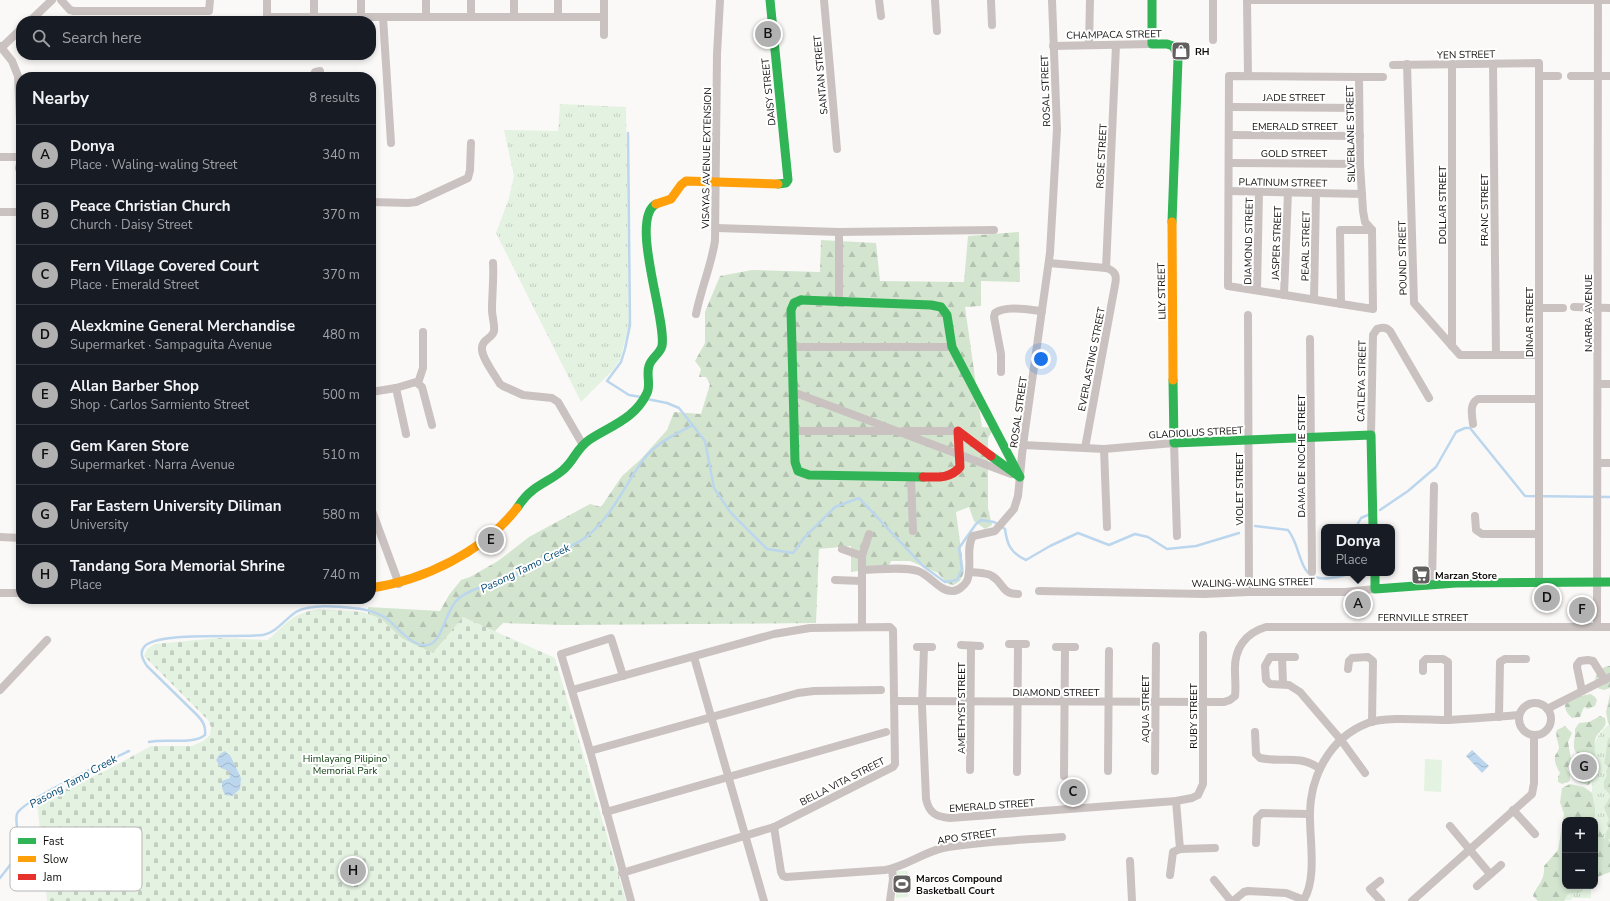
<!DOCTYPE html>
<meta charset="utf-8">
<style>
:root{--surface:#171b24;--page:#20242c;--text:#f1f3f6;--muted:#9ea1a6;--line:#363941;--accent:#b1b1b2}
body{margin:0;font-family:"Nunito Sans",sans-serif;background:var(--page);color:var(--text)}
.controls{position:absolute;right:12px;bottom:12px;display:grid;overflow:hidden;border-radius:8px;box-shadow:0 2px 6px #0003}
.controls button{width:36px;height:36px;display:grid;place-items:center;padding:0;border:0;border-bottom:1px solid var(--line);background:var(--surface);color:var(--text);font:20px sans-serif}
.you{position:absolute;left:1041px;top:359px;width:14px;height:14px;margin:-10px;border:3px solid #fff;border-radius:50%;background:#1a73e8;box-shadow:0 0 0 6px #1a73e833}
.badge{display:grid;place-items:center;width:26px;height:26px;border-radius:50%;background:var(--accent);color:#111;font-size:13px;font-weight:700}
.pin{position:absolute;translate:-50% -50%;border:2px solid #fff;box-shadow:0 1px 4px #0006}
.popup{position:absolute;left:1321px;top:524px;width:74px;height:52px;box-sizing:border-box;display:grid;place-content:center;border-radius:8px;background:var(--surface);filter:drop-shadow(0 1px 3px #0005);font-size:13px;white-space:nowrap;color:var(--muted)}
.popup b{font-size:15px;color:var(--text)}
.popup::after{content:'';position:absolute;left:50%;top:100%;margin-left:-8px;border:8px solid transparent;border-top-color:var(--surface)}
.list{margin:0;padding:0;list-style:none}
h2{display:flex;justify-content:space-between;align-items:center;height:52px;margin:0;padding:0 16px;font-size:17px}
h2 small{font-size:13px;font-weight:400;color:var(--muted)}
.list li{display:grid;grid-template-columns:26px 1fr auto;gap:12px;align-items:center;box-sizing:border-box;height:60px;padding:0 16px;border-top:1px solid var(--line)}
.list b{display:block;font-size:15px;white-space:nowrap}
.list p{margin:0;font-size:13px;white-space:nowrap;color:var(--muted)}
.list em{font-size:13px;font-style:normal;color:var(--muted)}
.icon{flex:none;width:22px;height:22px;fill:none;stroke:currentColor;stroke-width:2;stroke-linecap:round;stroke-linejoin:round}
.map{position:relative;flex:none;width:1610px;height:901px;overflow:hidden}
.search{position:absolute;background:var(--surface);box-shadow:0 2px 6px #0003;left:16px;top:16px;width:360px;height:44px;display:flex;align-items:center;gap:10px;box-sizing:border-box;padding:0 14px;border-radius:16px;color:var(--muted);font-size:15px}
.panel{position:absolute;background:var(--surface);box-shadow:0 2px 6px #0003;left:16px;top:72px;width:360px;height:532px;border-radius:16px}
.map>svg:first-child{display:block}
.grass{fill:url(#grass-tufts)}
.forest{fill:url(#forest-firs)}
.cemetery{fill:url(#cemetery-stones)}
.pitch{fill:#e4f2e2}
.water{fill:url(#water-waves)}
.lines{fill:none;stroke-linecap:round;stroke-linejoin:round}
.stream{stroke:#bbd6ed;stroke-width:2.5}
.street{stroke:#cac2c1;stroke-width:8}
.fast{stroke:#30b455;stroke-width:9}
.slow{stroke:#ff9f0a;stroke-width:9}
.jam{stroke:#e5322d;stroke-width:9}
.labels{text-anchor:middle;stroke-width:4;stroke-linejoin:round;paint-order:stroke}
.street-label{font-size:10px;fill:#0f0d0c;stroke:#fff}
.poi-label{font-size:10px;font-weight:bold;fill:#0f0d0c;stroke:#fff;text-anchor:start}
.park-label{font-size:10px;fill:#083c0a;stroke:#fff}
.water-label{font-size:11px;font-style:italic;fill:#034872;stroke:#fff}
.key{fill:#fff;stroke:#b7b6b6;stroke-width:1}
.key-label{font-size:11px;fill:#0f0d0c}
</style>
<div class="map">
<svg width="1610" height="901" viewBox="0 0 1610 901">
<defs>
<pattern id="grass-tufts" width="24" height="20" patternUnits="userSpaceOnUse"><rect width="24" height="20" fill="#e4f2e2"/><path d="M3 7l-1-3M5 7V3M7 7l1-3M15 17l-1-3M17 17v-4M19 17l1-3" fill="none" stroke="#c2cec1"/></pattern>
<pattern id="forest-firs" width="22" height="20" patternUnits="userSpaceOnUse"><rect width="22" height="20" fill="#d3e5cf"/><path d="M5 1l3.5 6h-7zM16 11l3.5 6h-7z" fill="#b4c3b1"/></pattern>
<pattern id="cemetery-stones" width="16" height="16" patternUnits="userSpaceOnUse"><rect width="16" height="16" fill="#e4f2e2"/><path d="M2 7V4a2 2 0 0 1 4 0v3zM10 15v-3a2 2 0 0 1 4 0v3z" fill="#c2cec1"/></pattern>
<pattern id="water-waves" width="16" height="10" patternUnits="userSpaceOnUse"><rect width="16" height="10" fill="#bbd6ed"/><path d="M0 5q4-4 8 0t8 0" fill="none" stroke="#a0b6ca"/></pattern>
</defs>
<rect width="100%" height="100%" fill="#fbf9f7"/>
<!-- grass -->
<g class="grass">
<polygon points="560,104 626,107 629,325 620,360 612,371 581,402 496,233 509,198 514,176 504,130 558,131"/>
<path d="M1610,724V842H1595V820H1591L1593,752C1595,740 1599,731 1610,724Z"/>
<polygon points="1565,886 1589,886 1591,888 1591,898 1572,898 1571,900 1555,901"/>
</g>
<!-- forest -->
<g class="forest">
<polygon points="1019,232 1020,282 981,281 981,306 965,307 982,427 994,428 988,438 988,508 992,525 985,529 974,521 969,507 956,512 964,572 960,581 954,585 948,584 938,573 910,561 891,561 889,566 851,572 851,546 819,549 816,623 565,625 503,623 495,631 504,640 445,664 401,638 381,619 368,614 368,607 440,611 449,595 461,580 470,577 498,561 529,537 590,504 601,507 622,476 641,459 667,430 674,412 701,414 710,384 706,377 699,377 701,369 695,361 705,343 705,312 720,276 752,270 820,272 821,240 876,243 880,281 964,282 968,236"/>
<polygon points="1607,666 1610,666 1610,688 1604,690 1597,688 1595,680 1597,671"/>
<path d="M1591,694L1595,697L1597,700L1595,706L1588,709L1584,707L1580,717L1572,718C1568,714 1565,711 1565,705C1570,699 1583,695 1591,694Z"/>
<polygon points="1610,694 1610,725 1608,723 1606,712"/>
<path d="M1600,716L1605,718C1608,728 1600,729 1596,737C1594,742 1595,747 1595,752C1595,762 1594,772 1593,781L1588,785L1581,783L1575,779C1574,771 1576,766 1581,761V757C1569,750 1576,740 1575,729L1579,723L1589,722Z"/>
<path d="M1565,726L1572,733L1568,742L1571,759L1567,769L1570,774V781L1562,784L1558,782V777L1560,773C1557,768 1554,762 1555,756C1556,753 1559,751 1559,747C1558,740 1555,737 1557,730Z"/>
<path d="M1610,737V795L1604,788V781L1607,776L1606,771L1608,767L1604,763C1607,755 1606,747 1608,739Z"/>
<path d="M1570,784L1584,787L1592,793L1595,808V820H1565V886H1584L1582,892L1568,894L1564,901H1538L1533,896C1537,884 1545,882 1544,866L1558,850L1564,814L1560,802L1562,788Z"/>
<polygon points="1610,797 1610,839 1608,840 1610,842 1610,872 1595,878 1595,821 1602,835 1605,839 1606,832 1609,828 1606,824 1609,820 1604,807"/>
</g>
<!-- cemetery -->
<path class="cemetery" d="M319,609L363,612L381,619L401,638L433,653L463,617L555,658L626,901H47L37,802L107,770L151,746H192L203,741L210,735L211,727L208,720L144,656L147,649L155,644L217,638L268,640C288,622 291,614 319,609Z"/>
<!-- pitch -->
<g class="pitch">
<polygon points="1425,759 1442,760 1441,792 1424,791"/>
<polygon points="895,871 908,871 908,897 896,898"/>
</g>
<!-- water -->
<g class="water">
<polygon points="1472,750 1489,766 1482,773 1466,756"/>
<polygon points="225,751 231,757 241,778 240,789 232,796 225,795 222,788 222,781 230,778 229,771 221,768 216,760 220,754"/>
</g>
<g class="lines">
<!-- stream -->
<g class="stream">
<polyline points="628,133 630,325 625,349 621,362 607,381 629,395 641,397"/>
<path d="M647,399L667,403L679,408L705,441L714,488L731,513L767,549L793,553L804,538L835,507L859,498L923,566L945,582L957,580L962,569L959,548L976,524L981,520L994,522L1005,529C1007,545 1011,553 1026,560L1050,546L1078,533L1109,545L1135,534L1148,537L1167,549L1196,546L1239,533"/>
<polyline points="1380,510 1408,491 1436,467 1456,432 1465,428 1470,428 1525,496 1610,497"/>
<path d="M1255,526L1288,530C1304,550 1296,583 1330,578C1338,577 1344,576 1351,573"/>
<polyline points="1356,527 1361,518 1368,515"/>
<path d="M149,742C165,738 193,745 205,735C206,726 203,721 197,715L147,666C143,660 139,653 144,647C156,631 241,638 263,635C276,633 285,619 296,612C312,603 342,607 361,609C368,610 380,614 386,618C398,627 412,648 428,645C443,642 445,611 457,600C470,588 491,585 507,579C527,571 546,560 565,549C572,545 580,542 586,537C612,517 624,486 643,460C655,444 675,434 693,425"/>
<path d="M0,878L21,851C21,841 14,823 17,814C21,801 112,759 129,751"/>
</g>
<!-- street -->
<g class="street">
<polyline points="61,0 70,10 74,11 209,11 210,0"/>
<polyline points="267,0 267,17 604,17"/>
<polyline points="824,0 837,149"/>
<polyline points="879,0 881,16"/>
<polyline points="935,0 937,31"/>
<polyline points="991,0 992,25"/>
<polyline points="1213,0 1213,40"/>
<polyline points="1247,0 1248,76"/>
<polyline points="1249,0 1610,0"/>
<polyline points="314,16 314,0"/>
<polyline points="361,17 361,0"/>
<polyline points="383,17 391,143"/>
<polyline points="426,17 426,0"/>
<polyline points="471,17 471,0"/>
<polyline points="514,17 514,0"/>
<polyline points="558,17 558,0"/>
<polyline points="30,21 52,0"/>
<polyline points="604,35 604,0"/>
<polyline points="1089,45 1090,0"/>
<polyline points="0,46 12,61 18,76 21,143"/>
<polyline points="1053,46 1152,44"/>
<polyline points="1,48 21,29"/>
<polyline points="1407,64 1414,303 1460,355 1539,355"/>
<polyline points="1452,64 1452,346"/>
<polyline points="1493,64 1496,355"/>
<polyline points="1393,65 1539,63 1539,581"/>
<polygon points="1229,76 1359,77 1360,164 1363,211 1365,222 1372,230 1373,309 1228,286"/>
<polyline points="1539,76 1558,76"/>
<polyline points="1571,76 1610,76"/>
<polyline points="312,77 315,72 320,71"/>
<polyline points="1359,77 1383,77"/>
<polyline points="1229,107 1359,108"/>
<polyline points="1229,135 1360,136"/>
<polyline points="0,157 21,157"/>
<polyline points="21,160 19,168 21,175"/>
<polyline points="1229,163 1360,164"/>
<polyline points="1229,191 1362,194"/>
<polyline points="371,202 408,203 416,202 468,178 470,170 471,143"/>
<polyline points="0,212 21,212"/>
<polyline points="716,228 839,232 994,230"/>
<polyline points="839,232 839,302"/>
<path d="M493,263C494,279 492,294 492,310C492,316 495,325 494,331C492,339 482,339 482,348C481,357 495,375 500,384L503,386L523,395L552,398L558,402L583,445"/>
<path d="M1049,263L1106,268C1116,271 1117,276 1115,285L1085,448"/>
<polyline points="1106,268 1116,45"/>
<polyline points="1257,290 1259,192"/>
<polyline points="1284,295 1288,192"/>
<polyline points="1314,299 1316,193"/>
<polyline points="1341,304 1340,230 1372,230"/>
<polyline points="1574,307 1610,308"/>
<polyline points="1539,308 1563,308"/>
<path d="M696,314C701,289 711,266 715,241L717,54L720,0"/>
<polyline points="1248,315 1249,592"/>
<polyline points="1310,339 1312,572"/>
<polyline points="792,347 952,347"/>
<path d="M1001,372V354L994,317L995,313C1006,305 1030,310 1042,311"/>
<polyline points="418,383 423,368 423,332"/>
<polyline points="1598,384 1610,384"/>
<polyline points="396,388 406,434"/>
<polyline points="371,392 396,388 416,382 422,387 432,425"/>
<polyline points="793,392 1011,474"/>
<path d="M1473,424C1472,415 1469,404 1478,399H1539"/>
<polyline points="794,431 891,431"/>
<polyline points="903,431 958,431"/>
<path d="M1371,435L1373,335L1377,329C1382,327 1386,327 1390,331L1429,398"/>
<polyline points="1023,445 1104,449 1174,443 1177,536"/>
<polyline points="1104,449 1107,527"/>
<polyline points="1598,463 1610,463"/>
<polyline points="911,477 913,531"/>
<polyline points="371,508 399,584"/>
<polyline points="1475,516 1476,530 1482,534 1539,534"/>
<polyline points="0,537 21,538"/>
<polyline points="842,549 862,556"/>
<path d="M862,570C878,570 902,566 918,571C930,575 939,591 952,591C958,591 964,586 967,581C973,567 965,548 973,536L995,531L1014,509L1018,496L1023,445L1050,253L1057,129L1052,0"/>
<path d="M970,572C977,573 986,572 992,576C1004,583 1001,594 1018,594"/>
<polyline points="835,580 862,581"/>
<polyline points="1432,584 1434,486"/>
<polyline points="1039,591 1204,594 1249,592 1345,592 1375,589"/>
<polyline points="0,593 21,593"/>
<polyline points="862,626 862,556 869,534"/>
<polyline points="1597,627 1598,0"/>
<polyline points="1009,644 1026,644"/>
<polyline points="961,645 980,646"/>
<polyline points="917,647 932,647"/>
<path d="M924,647L922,706L926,799C929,813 936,817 950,818L1176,801L1192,798L1198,795L1203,784V635"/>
<polyline points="1056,647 1075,647"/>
<polyline points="694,657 764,901"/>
<polyline points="1282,657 1283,684"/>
<polyline points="1295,657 1270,657 1265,666 1266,680 1270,684 1289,685 1300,692 1341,740 1365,773"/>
<polyline points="1348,669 1349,661 1352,658 1368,657 1373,661 1372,722"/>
<polyline points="1423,671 1423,662 1426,659 1443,659 1448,662 1448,720"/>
<polyline points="623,676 611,638 561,654 590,751 631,901"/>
<polyline points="0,690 47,640"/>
<polyline points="572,690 774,634 810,628 890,627 893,630 895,764 893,767 774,827 622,873"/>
<polyline points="1582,691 1577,667 1577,665 1580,661 1588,660 1593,661 1605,680"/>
<path d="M894,701L1224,702L1230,700L1235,696C1236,688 1235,679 1235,671C1234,649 1245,633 1266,627H1610"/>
<circle cx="1535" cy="719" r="16"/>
<polyline points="1547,709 1610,677"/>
<polyline points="1499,717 1500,662 1505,659 1526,659"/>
<path d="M1255,732L1256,754L1260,758C1282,763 1298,754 1319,768"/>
<polyline points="590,751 798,693 814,691 881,690"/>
<polyline points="970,770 971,646"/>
<polyline points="1108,771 1109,651"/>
<polyline points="1155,771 1156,646"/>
<polyline points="1017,772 1018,644"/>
<polyline points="1064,776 1065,647"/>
<polyline points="1176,801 1180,849"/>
<polyline points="1513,810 1535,834"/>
<polyline points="606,812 886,732"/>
<polyline points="1450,826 1490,874"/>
<path d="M774,827L781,872L783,876L786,877L885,870C906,866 922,853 943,848C982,841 1023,840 1062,837"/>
<polyline points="1256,843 1257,818 1262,813 1310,814"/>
<polyline points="1130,861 1132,901"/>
<polyline points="1170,875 1173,852 1180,849 1215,848"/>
<polyline points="1214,880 1231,901"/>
<polyline points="1380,881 1370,889 1381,901"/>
<polyline points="1477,886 1501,865"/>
<polyline points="890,901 893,879 892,869"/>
<polyline points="1233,901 1244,892 1248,891 1286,893 1304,900"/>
<path d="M1303,901C1317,880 1310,842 1310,818C1309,778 1329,738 1368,723C1385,716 1427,720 1446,720C1471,719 1495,717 1519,715"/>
<polyline points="1412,901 1532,794 1534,783 1534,735"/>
</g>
<!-- fast -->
<g class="fast">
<polyline points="770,0 788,180 786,183 778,184"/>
<polyline points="1152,0 1152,44 1167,44 1173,46 1177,53 1178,59 1172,222"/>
<polyline points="801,300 931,305 941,307 947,315 952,347 1020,477 991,456"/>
<polyline points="801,300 794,303 791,310 795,462 798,471 809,475 923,477"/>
<polyline points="1173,380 1174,443 1371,435 1373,527"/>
<path d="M517,508C521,502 526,495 533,490C542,483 554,478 563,470C574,461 576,449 589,440C610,426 635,419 647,393C651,385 646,375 649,366C651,358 660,354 662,346C667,320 629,219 656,204"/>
<polyline points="1375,573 1375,589 1456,583 1610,582"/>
</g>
<!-- slow -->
<g class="slow">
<polyline points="656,204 671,199 681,185 686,181 778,184"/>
<polyline points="1172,222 1173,380"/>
<path d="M371,588C424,580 483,552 517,508"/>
</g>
<!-- jam -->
<path class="jam" d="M923,477C937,477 950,479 960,467L958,431L991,456"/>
</g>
<!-- icons -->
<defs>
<g id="shop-square" transform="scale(1)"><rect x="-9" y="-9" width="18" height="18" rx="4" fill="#62605e" stroke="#fff"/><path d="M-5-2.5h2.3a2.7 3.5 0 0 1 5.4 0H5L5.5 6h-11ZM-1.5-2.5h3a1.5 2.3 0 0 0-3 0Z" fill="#fff"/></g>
<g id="supermarket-square" transform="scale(1)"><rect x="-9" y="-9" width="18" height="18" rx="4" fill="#62605e" stroke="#fff"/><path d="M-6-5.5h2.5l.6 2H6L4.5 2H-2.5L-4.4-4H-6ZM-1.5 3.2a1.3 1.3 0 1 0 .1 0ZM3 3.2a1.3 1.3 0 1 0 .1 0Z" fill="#fff"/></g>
<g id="stadium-square" transform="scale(1)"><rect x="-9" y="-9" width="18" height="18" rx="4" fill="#62605e" stroke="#fff"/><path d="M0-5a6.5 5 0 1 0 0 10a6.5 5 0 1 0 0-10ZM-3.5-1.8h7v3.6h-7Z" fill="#fff"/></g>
</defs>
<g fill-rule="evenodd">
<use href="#shop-square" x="1181" y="51"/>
<use href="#supermarket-square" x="1421" y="575"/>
<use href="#stadium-square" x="902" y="884"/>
</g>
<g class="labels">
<!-- street labels -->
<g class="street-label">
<text transform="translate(1114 34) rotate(-1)" y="4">CHAMPACA STREET</text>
<text transform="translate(1466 54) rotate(-1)" y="4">YEN STREET</text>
<text transform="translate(820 75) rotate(-95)" y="4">SANTAN STREET</text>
<text transform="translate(1045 91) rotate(-92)" y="4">ROSAL STREET</text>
<text transform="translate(768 92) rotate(-96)" y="4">DAISY STREET</text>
<text x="1294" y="101">JADE STREET</text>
<text x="1295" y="130">EMERALD STREET</text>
<text transform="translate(1350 134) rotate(-91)" y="4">SILVERLANE STREET</text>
<text x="1294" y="157">GOLD STREET</text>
<text transform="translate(1101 156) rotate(-87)" y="4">ROSE STREET</text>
<text transform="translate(706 158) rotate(-89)" y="4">VISAYAS AVENUE EXTENSION</text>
<text transform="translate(1283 182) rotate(1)" y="4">PLATINUM STREET</text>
<text transform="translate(1442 205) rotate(-90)" y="4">DOLLAR STREET</text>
<text transform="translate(1484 210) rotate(-90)" y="4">FRANC STREET</text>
<text transform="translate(1248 241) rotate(-89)" y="4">DIAMOND STREET</text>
<text transform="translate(1276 243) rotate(-88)" y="4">JASPER STREET</text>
<text transform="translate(1305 246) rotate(-89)" y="4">PEARL STREET</text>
<text transform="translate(1402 258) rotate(-91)" y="4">POUND STREET</text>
<text transform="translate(1161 291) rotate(-91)" y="4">LILY STREET</text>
<text transform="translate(1588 313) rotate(-90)" y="4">NARRA AVENUE</text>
<text transform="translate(1529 322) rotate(-90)" y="4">DINAR STREET</text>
<text transform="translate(1091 359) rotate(-79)" y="4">EVERLASTING STREET</text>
<text transform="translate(1361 381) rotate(-89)" y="4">CATLEYA STREET</text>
<text transform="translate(1018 412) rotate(-82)" y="4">ROSAL STREET</text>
<text transform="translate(1196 432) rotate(-3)" y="4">GLADIOLUS STREET</text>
<text transform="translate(1301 456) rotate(-90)" y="4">DAMA DE NOCHE STREET</text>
<text transform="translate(1239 489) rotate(-90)" y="4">VIOLET STREET</text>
<text transform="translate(1253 582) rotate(-1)" y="4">WALING-WALING STREET</text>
<text x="1423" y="621">FERNVILLE STREET</text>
<text x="1056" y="696">DIAMOND STREET</text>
<text transform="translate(961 708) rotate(-90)" y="4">AMETHYST STREET</text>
<text transform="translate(1145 709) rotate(-90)" y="4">AQUA STREET</text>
<text transform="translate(1193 716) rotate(-90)" y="4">RUBY STREET</text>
<text transform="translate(842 781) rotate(-27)" y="4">BELLA VITA STREET</text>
<text transform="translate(992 805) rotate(-4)" y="4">EMERALD STREET</text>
<text transform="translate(967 836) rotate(-8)" y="4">APO STREET</text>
</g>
<!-- poi labels -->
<g class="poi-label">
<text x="1195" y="55">RH</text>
<text x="1435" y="579">Marzan Store</text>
<text x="916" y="882">Marcos Compound<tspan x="916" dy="12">Basketball Court</tspan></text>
</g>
<!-- park labels -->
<g class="park-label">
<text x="345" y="762">Himlayang Pilipino<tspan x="345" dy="12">Memorial Park</tspan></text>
</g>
<!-- water labels -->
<g class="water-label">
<text transform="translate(525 568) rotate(-26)" y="4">Pasong Tamo Creek</text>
<text transform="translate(73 781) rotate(-29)" y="4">Pasong Tamo Creek</text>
</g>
</g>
<!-- legend -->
<rect x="10" y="827" width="132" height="64" rx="6" class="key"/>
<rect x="18" y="838" width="18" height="6" fill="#30b455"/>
<rect x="18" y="856" width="18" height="6" fill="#ff9f0a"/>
<rect x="18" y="874" width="18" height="6" fill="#e5322d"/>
<g class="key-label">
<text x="43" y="845">Fast</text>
<text x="43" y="863">Slow</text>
<text x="43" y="881">Jam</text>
</g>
</svg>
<div class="controls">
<button>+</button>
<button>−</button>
</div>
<div class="you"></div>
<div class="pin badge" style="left:1358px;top:604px">A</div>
<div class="popup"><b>Donya</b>Place</div>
<div class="pin badge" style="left:768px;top:34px">B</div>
<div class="pin badge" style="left:1073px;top:792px">C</div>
<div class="pin badge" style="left:1547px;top:598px">D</div>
<div class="pin badge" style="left:491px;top:540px">E</div>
<div class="pin badge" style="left:1582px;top:610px">F</div>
<div class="pin badge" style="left:1584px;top:767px">G</div>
<div class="pin badge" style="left:353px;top:871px">H</div>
<div class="search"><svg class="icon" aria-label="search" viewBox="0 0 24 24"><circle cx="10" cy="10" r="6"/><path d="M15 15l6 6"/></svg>Search here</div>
<section class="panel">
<h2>Nearby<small>8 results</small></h2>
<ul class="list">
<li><span class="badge">A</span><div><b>Donya</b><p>Place · Waling-waling Street</p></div><em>340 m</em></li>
<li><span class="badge">B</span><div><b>Peace Christian Church</b><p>Church · Daisy Street</p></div><em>370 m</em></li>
<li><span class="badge">C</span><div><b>Fern Village Covered Court</b><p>Place · Emerald Street</p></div><em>370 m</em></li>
<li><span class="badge">D</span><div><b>Alexkmine General Merchandise</b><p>Supermarket · Sampaguita Avenue</p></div><em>480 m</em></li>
<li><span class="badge">E</span><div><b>Allan Barber Shop</b><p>Shop · Carlos Sarmiento Street</p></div><em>500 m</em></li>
<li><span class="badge">F</span><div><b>Gem Karen Store</b><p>Supermarket · Narra Avenue</p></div><em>510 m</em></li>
<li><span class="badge">G</span><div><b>Far Eastern University Diliman</b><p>University</p></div><em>580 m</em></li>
<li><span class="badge">H</span><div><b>Tandang Sora Memorial Shrine</b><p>Place</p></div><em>740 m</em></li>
</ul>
</section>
</div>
